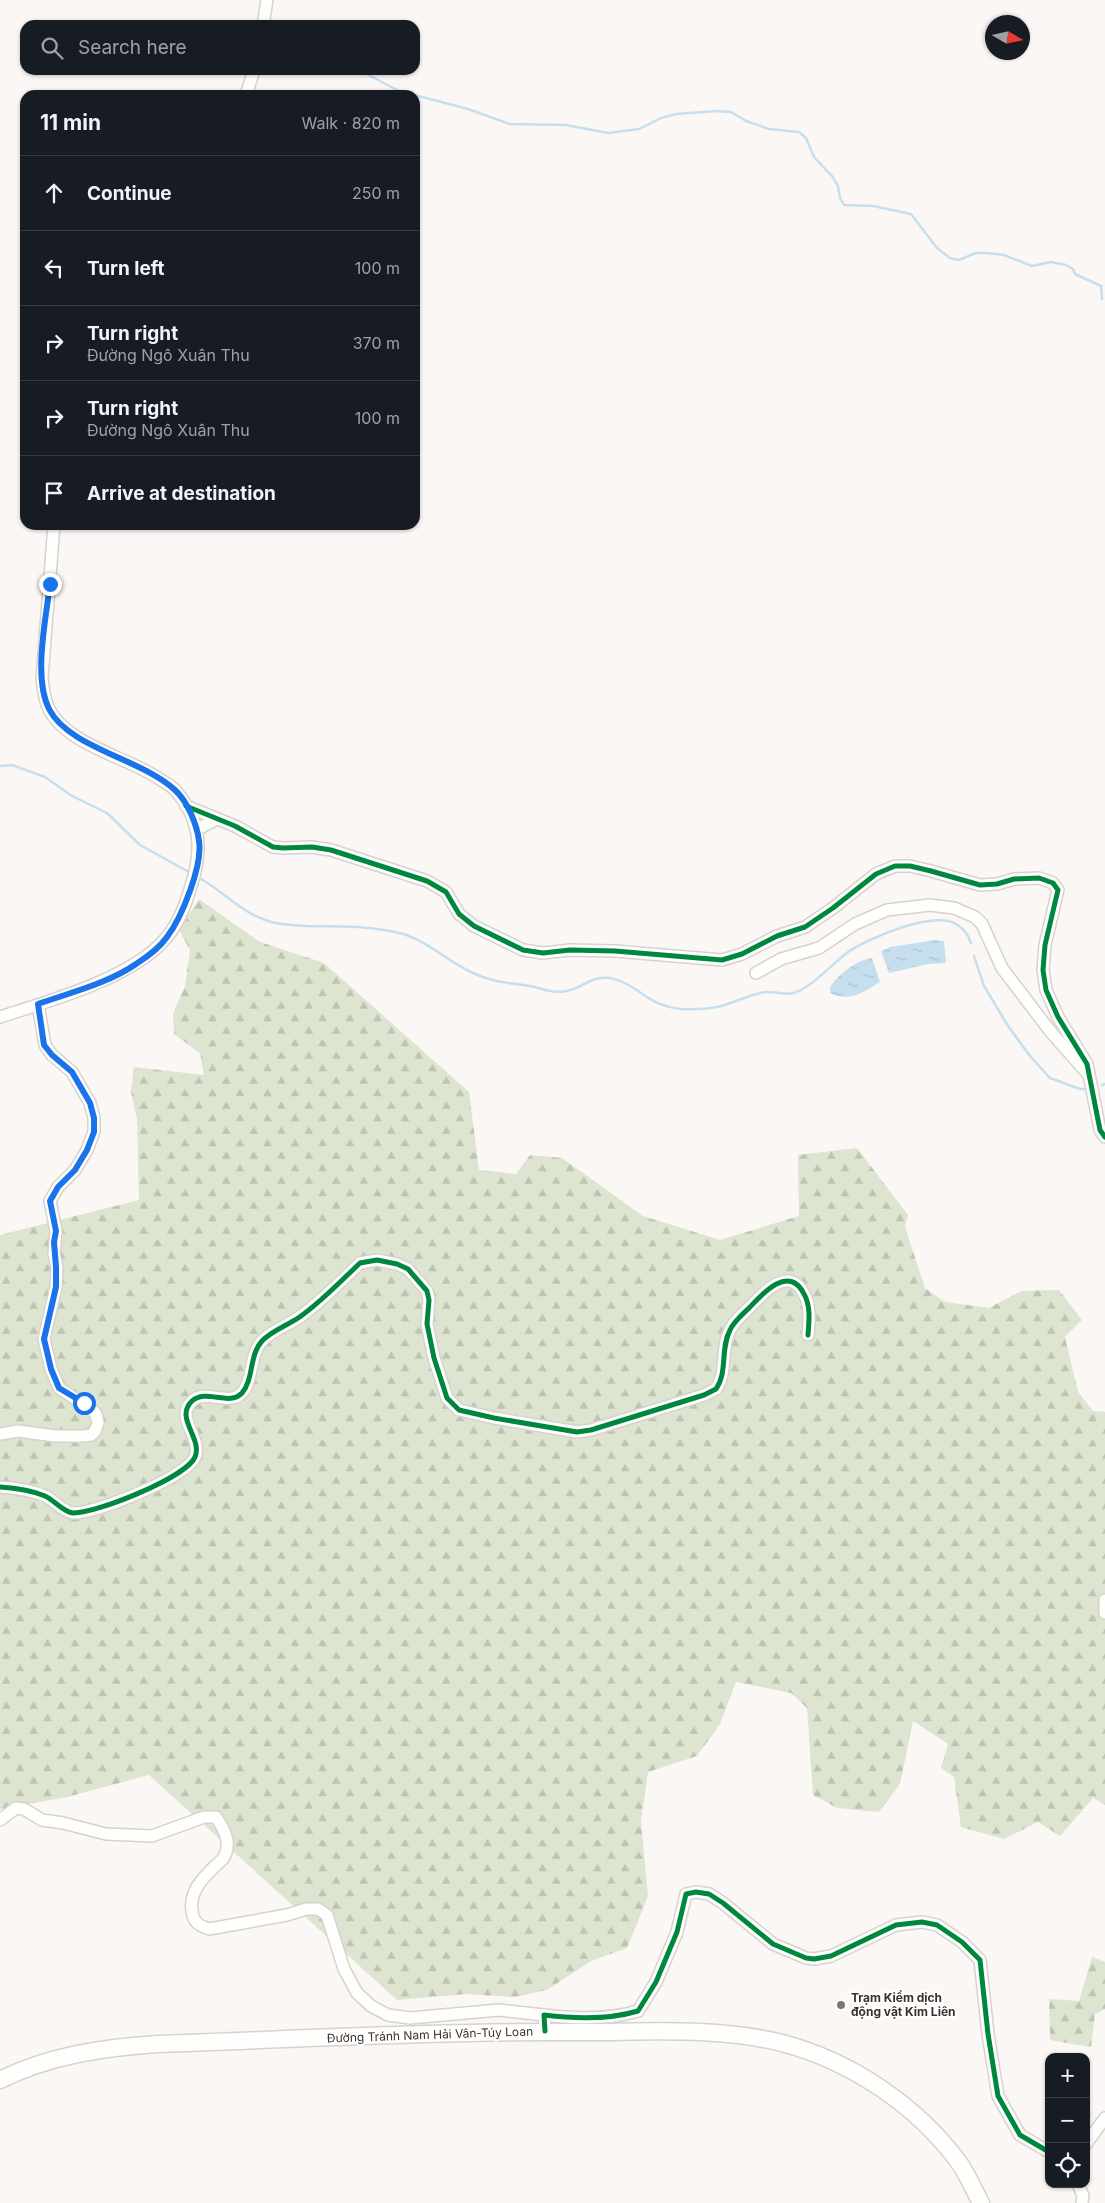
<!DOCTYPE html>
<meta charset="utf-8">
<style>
:root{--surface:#171b24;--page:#20242c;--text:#f1f3f6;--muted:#9ea1a6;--line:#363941}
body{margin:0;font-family:Inter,sans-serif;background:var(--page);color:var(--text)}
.controls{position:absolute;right:15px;bottom:15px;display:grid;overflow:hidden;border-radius:10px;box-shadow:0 1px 4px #0004}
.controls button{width:45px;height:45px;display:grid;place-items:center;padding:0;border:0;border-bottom:1px solid var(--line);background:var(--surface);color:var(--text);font:25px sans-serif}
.compass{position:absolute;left:985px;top:15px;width:45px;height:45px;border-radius:50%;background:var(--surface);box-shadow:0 1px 4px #0004;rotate:99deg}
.stop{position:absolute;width:15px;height:15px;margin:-11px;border:4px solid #1a73e8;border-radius:50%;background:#fff}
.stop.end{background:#1a73e8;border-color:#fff;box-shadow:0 1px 5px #0008}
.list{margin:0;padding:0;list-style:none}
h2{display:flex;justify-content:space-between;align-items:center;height:65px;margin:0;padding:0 20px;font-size:21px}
h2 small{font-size:16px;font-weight:400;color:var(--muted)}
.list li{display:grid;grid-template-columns:32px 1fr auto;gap:15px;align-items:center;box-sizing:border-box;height:75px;padding:0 20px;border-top:1px solid var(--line)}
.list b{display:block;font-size:19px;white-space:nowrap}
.list p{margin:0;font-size:16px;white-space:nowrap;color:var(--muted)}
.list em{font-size:16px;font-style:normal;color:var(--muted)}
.icon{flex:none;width:28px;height:28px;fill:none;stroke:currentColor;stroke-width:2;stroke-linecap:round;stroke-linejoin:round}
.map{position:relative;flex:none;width:1105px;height:2203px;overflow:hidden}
.search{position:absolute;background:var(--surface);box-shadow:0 1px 4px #0004;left:20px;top:20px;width:400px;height:55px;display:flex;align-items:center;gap:12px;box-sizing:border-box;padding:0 18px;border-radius:15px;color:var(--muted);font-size:19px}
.panel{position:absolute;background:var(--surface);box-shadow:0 1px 4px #0004;left:20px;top:90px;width:400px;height:440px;border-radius:15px}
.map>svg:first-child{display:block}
.forest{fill:url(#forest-firs)}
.water{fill:url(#water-ripples)}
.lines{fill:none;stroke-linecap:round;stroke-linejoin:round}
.stream{stroke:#c6dfee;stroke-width:2.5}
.minor-casing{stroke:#d7d2ce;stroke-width:14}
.highway-casing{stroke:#d7d2ce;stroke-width:19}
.minor{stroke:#fefefd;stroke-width:11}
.highway{stroke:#fefefd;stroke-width:16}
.cycleway-casing{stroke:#fff;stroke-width:8}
.cycleway{stroke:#00873e;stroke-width:5}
.route{stroke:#1a73e8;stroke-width:6}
.poi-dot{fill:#7d7773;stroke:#fff;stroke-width:2}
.labels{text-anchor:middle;stroke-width:4.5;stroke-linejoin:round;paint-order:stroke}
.poi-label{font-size:12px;font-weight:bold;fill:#39322d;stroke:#fff;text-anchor:start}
.street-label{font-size:12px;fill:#39322d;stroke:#fff}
</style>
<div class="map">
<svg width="1105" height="2203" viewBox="0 0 1105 2203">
<defs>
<pattern id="forest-firs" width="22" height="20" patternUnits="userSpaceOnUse" patternTransform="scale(1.25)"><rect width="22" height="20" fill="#dde4cf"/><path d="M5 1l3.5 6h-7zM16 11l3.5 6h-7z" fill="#bec4b2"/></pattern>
<pattern id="water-ripples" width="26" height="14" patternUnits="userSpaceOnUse" patternTransform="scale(1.25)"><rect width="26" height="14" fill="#c6dfee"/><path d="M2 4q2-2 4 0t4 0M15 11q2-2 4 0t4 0" fill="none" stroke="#abc0cc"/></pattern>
</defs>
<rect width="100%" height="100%" fill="#fbf7f4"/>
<!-- forest -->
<g class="forest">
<polygon points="199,899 260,942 324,963 469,1092 479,1170 516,1174 530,1155 562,1158 643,1216 720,1240 799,1216 798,1155 857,1148 908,1215 905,1227 925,1288 945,1302 989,1308 1022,1291 1059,1290 1082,1320 1065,1337 1078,1392 1093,1411 1105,1412 1105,1805 1093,1798 1060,1836 1038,1822 1004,1839 961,1827 954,1777 941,1768 948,1744 913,1721 900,1784 879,1812 837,1808 813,1795 807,1708 791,1693 736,1682 720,1724 697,1756 648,1772 641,1821 648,1896 627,1948 591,1961 547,1990 515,1997 466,1994 397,2000 149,1775 67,1797 0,1809 0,1235 139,1200 137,1119 131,1092 134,1067 204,1075 200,1053 174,1034 173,1014 185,986 190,950 179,930"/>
<polygon points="1092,1957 1105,1962 1105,2009 1095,2014 1091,2047 1050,2040 1049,1999 1079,2001"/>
</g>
<!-- water -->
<g class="water">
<polygon points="935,940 944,941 946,963 928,964 889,973 881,951 890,947"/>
<path d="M872,958L880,982C863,992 850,1003 830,993V987C839,974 856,960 872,958Z"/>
</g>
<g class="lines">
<!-- stream -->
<g class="stream">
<polyline points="359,70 399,91 468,109 510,124 566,125 608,133 639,129 661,118 676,114 716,111 731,112 746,121 769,129 799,132 806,138 814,157 832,176 838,186 840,198 844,205 873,206 911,214 937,248 950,258 959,260 976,253 987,253 1004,255 1032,266 1051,262 1066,265 1073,269 1075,274 1101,286 1102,299"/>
<polyline points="0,766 12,765 45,777 72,796 107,813 140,845 187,871"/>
<path d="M201,879C224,892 242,913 268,921C280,925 294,925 306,926C338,927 372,925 403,934C427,941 446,960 469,971C494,983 504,982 530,986C537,987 543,990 550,991C579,996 585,975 610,978C625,981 635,989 647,997C667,1011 694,1011 717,1007C733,1004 749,994 765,992C777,991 788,997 799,991C817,982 832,964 848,952C869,938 937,908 959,926C965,930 969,937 971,943"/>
<polyline points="974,956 984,986 1008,1026 1030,1056 1050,1078 1080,1089 1084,1089"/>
<polyline points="1102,1085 1105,1084"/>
</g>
<!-- minor casing -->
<g class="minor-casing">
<g id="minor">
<polyline points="263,25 267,0"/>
<polyline points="246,95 254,70"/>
<polyline points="186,806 235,826 273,847 283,848 312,847 331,850 427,881 446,892 459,914 474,926 523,950 543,953 570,950 615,951 722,960 742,954 777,936 805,927 833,908 876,874 895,866 910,866 931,871 980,885 997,884 1014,879 1039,878 1053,883 1058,890 1045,945 1043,970 1046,990 1058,1017 1087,1064 1100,1130 1105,1137"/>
<polyline points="196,830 217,819"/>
<polyline points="756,973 781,959 819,948 855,924 887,910 930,905 954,908 975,917 982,924 1002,968 1050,1031 1088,1074"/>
<path d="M0,1017C49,1001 133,978 166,938C181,921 188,897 194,876C202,844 199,818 176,791C172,786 164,782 158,778C127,757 64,744 48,707C44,698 43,688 42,678L54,525"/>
<polyline points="0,1434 18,1431 55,1436 84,1436 91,1435 95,1431 98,1423 96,1414 91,1409 59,1388 51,1369 44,1339 56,1287 57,1267 54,1254 56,1231 50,1201 58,1187 75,1170 87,1150 94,1132 94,1118 90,1103 72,1072 52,1055 45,1045 38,1005"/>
<path d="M0,1487C15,1488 31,1490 45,1496C54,1500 63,1512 73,1513C95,1514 187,1477 195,1457C203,1438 174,1418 192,1401C206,1388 229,1407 242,1393C254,1379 249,1355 262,1341C272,1330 289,1325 301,1316C322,1301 341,1281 360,1263L377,1260L397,1264L408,1269L427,1291L429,1300L427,1324L434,1358L447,1398L459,1410L494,1418L577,1432L591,1430L704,1395L716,1389C728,1372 720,1349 730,1330C734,1321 743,1314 750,1307C763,1293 789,1264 804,1294C811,1306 809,1322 808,1335"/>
<polyline points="1105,1600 1105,1613"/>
<path d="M0,1820L16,1808L24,1809L42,1820L63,1823L106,1834L130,1835L152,1836L204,1817H216C224,1829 232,1843 224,1857C223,1860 218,1863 216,1865C203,1878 189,1891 192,1911C194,1923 198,1925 209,1929L287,1915L306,1909H318L327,1915L344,1969L357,1993L371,2006L388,2015L410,2018L499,2010L544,2015"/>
<path d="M545,2031L544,2015C576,2019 608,2020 638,2011L656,1982L677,1932L686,1894L696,1892L709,1894L723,1903L773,1944L806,1958L814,1959L831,1956L896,1925L922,1922L937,1925L962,1942L980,1960L988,2034L998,2096L1020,2135L1049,2152"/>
<polyline points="1086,2144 1105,2118"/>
<polyline points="1078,2184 1083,2196 1082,2203"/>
</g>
</g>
<!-- highway casing -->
<g class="highway-casing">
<path id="highway" d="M0,2080C50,2055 103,2048 157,2044C300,2039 443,2031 586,2032C650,2032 719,2027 782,2043C851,2061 918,2106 960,2164C968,2176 974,2190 981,2203"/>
</g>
<!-- minor -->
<use href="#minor" class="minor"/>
<!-- highway -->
<use href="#highway" class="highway"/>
<!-- cycleway casing -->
<g class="cycleway-casing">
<g id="cycleway">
<polyline points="186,806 235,826 273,847 283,848 312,847 331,850 427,881 446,892 459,914 474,926 523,950 543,953 570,950 615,951 722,960 742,954 777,936 805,927 833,908 876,874 895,866 910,866 931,871 980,885 997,884 1014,879 1039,878 1053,883 1058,890 1045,945 1043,970 1046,990 1058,1017 1087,1064 1100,1130 1105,1137"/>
<path d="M0,1487C15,1488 31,1490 45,1496C54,1500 63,1512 73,1513C95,1514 187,1477 195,1457C203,1438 174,1418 192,1401C206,1388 229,1407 242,1393C254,1379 249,1355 262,1341C272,1330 289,1325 301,1316C322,1301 341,1281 360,1263L377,1260L397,1264L408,1269L427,1291L429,1300L427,1324L434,1358L447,1398L459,1410L494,1418L577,1432L591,1430L704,1395L716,1389C728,1372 720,1349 730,1330C734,1321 743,1314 750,1307C763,1293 789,1264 804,1294C811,1306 809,1322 808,1335"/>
<path d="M545,2031L544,2015C576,2019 608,2020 638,2011L656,1982L677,1932L686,1894L696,1892L709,1894L723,1903L773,1944L806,1958L814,1959L831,1956L896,1925L922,1922L937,1925L962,1942L980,1960L988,2034L998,2096L1020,2135L1049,2152"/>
</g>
</g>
<!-- cycleway -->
<use href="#cycleway" class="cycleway"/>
</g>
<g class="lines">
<!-- route -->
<path class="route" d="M50,584C46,619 33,677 49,709C69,748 142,759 175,790C187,801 197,824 199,841C203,865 182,917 167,937C160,947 147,957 136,964C109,983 69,993 38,1004L44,1045L52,1055L72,1072L90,1103L94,1118V1132L87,1150L75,1170L58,1187L50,1201L56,1231L54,1242L56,1267V1287L44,1339L51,1369L59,1388L84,1403"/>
</g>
<!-- markers -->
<circle class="poi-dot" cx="841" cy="2005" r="5"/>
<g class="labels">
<!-- poi labels -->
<g class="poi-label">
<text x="851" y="2002">Trạm Kiểm dịch<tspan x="851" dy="14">động vật Kim Liên</tspan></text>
</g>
<!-- street labels -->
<g class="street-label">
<text transform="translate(430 2035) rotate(-2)" y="4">Đường Tránh Nam Hải Vân-Túy Loan</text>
</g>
</g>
</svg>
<div class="controls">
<button>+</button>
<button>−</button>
<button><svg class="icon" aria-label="locate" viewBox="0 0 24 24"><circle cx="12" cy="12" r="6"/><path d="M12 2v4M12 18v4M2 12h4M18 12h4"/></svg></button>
</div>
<svg class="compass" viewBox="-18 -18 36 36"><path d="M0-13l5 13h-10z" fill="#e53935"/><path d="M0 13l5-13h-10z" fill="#9ea1a6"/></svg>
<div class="stop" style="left:84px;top:1403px"></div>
<div class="stop end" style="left:50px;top:584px"></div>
<div class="search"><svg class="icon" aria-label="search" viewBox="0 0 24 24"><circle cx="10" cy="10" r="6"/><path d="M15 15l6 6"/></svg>Search here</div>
<section class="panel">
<h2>11 min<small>Walk · 820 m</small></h2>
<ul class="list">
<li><svg class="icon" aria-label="ahead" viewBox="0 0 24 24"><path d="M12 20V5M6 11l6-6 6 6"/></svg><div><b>Continue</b></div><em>250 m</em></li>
<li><svg class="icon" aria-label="left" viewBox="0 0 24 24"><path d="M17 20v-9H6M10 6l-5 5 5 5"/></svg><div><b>Turn left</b></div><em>100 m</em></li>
<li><svg class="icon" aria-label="right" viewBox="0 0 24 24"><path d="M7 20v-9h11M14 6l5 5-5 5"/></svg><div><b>Turn right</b><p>Đường Ngô Xuân Thu</p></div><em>370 m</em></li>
<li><svg class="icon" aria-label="right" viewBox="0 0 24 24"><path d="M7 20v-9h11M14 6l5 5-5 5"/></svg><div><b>Turn right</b><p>Đường Ngô Xuân Thu</p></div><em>100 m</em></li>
<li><svg class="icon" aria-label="arrive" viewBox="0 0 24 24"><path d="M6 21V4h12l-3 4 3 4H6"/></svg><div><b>Arrive at destination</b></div></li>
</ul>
</section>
</div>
